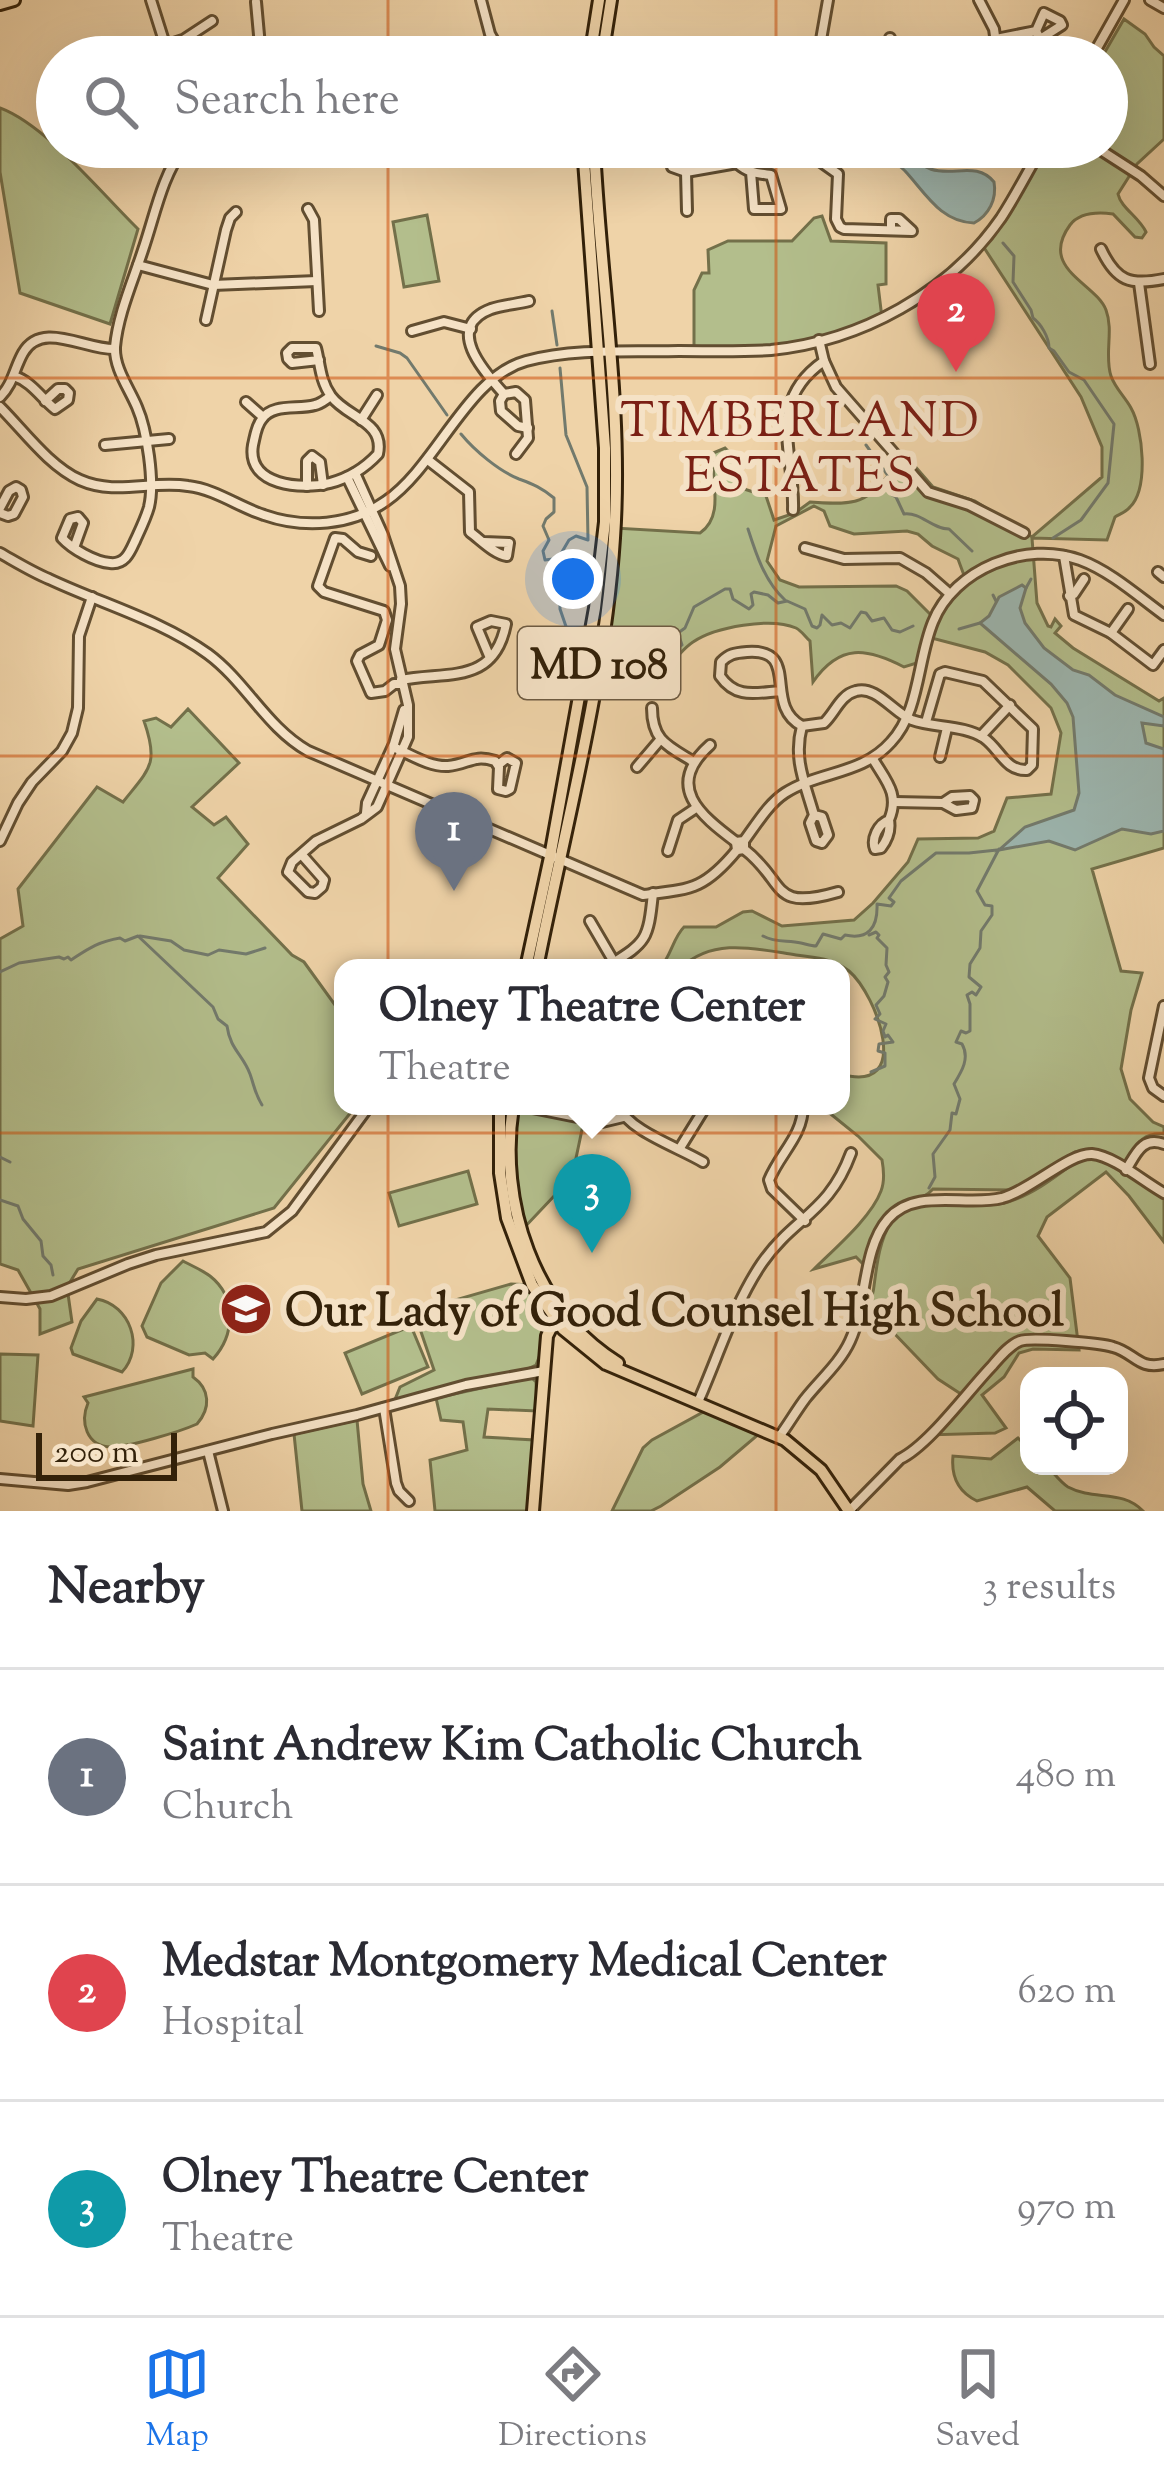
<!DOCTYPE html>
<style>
:root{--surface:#fff;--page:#f2f2f3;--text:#2b2b33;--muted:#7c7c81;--line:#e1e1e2;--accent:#1a73e8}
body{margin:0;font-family:"Sorts Mill Goudy",serif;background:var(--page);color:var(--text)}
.controls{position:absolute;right:36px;bottom:36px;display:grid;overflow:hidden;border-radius:24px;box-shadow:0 12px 48px #0002}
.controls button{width:108px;height:108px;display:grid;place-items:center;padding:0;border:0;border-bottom:3px solid var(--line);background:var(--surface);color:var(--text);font:60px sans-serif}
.scale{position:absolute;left:36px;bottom:30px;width:141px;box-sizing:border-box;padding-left:12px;border:6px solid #332109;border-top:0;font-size:33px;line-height:42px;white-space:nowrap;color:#332109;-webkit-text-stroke:9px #f5e2c6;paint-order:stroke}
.you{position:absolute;left:573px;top:579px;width:42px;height:42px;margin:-30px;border:9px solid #fff;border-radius:50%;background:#1a73e8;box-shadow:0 0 0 18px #1a73e833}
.badge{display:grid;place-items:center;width:78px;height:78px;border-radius:50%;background:var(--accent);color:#fff;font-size:39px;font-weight:700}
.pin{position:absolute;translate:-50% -99px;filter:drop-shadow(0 3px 6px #0008)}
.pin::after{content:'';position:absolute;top:63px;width:42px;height:36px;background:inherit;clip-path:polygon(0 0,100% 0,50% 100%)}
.popup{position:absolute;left:334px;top:959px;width:516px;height:156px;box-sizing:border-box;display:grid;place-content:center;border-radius:24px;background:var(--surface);filter:drop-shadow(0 3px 9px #0005);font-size:39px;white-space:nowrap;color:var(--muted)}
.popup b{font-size:45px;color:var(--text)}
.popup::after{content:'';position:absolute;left:50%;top:100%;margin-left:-24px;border:24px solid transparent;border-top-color:var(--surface)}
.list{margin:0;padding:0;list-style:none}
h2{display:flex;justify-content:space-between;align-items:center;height:156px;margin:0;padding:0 48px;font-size:51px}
h2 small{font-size:39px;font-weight:400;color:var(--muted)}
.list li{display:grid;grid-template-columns:78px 1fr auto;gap:36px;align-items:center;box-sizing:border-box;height:216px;padding:0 48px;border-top:3px solid var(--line)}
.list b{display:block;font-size:45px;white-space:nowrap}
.list p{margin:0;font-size:39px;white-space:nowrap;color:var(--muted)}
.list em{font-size:39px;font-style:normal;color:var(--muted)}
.icon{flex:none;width:66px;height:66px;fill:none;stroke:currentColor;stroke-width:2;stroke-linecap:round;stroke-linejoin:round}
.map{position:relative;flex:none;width:1164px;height:1511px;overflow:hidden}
.search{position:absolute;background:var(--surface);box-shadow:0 12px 48px #0002;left:36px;right:36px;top:36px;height:132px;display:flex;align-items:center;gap:30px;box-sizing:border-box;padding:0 42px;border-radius:66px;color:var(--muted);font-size:45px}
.sheet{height:804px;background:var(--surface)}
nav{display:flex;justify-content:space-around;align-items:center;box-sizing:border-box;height:168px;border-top:3px solid var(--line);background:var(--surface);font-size:33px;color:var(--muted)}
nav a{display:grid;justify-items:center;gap:6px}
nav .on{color:var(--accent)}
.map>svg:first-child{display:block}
.green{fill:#b3be8c;stroke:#73704a;stroke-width:3;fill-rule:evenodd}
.water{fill:#9cb6b0;stroke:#727a6d;stroke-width:3}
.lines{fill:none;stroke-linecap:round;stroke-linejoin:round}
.stream{stroke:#727a6d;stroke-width:3}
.minor-casing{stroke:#624e31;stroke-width:14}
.major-casing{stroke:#332109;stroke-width:16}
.minor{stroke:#f5e2c6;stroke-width:8}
.major{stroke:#efd3a8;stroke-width:10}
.grid{fill:none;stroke:#cd510c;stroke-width:3;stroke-opacity:0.55}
.labels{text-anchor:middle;stroke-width:12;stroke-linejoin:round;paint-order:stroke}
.shield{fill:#f5e2c6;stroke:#6d5b42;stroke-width:3}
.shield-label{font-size:42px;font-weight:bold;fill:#332109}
.poi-label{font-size:45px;font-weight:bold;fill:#332109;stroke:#f5e2c6;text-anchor:start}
.neighbourhood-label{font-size:48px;letter-spacing:3px;fill:#7a1f14;stroke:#f5e2c6}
</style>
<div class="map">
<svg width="1164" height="1511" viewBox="0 0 1164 1511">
<rect width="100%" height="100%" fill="#efd3a8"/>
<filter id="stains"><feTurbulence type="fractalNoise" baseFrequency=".00167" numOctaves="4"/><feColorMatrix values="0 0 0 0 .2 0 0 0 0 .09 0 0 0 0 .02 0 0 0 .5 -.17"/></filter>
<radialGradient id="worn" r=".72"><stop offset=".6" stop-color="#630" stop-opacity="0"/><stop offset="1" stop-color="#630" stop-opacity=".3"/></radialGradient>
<!-- green -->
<g class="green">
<path d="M1124,19L1145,34L1154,47L1164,56V139L1137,164L1118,194C1121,208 1139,217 1146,232L1142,238L1135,237L1113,214C1098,212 1080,212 1070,225C1038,269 1096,283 1106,310C1114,331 1104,355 1111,376C1115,388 1125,397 1131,408C1143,429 1149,488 1130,507C1126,512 1120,514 1115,517L1107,540L1032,538L1037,603L1048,626L1051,627L1055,619L1061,626L1055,633L1073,648L1159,701L1164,698V848L1092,869L1121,971L1142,973L1131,1010L1121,1069L1130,1099L1153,1122L1164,1127V1134C1141,1132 1136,1146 1125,1163L1104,1153L1089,1149L1075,1152L1012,1190L933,1189C925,1198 918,1198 907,1202C878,1213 874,1240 865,1266L856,1257L814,1269C834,1249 871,1218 881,1191C885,1181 884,1171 882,1160L858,1136L827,1111L825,1106H841V1074C914,1095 877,995 849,971C833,958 816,958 796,955C757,949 713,937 681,968H660C671,956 673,938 684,927H716L743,912L752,911L782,926L854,920L873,903L908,862L918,839L978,838L994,831L1007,798L1051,794L1061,733L1051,708L1008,665L985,652L928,637L920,662L904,667C867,648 840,643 813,682L810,641C805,637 802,631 796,628C771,617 715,627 693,642C679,651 673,667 656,670C628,649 624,670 596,679L615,528L700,533C725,516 711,481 713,453L725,448L730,453L744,489L766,496L774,520L795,513L810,502C871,507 866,498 906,456L933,487L975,501L1032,537L1102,477V447L1081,397L981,243L1042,147H1107V57H1102ZM814,506L824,511L830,526L854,534L907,531L918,534L932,546L958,559L965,578L934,618L907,591L896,586L799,587L780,580L767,561L776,526Z"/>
<path d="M0,108C46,125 102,194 138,229L110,324L20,293L0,172Z"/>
<polygon points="427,215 439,281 404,287 393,222"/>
<path d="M822,216L831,241L886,243V284L878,285L882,318C818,347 763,347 694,351V290L702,273H709L708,250L728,241H792L814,218Z"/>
<path d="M188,709L239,763L192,807L214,825L226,817L248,844L218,878L292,955L304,962L343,1016V1106H356L274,1208L78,1269L67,1287L72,1322L40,1334V1309L18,1270L0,1264V939L23,926L18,889L97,787L123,802C150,768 159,764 144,721L156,718L171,727Z"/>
<polygon points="513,1106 587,1106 572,1177 522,1230 510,1136"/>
<path d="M1081,1158L1103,1160L1164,1196V1242L1129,1196L1106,1172L1047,1217L1038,1236L1070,1278L1079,1350L1033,1349L1019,1353L1004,1377L982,1395L1006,1428L995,1433L928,1435L964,1396L938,1379L891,1330L864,1322C867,1310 873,1298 874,1286C877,1264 879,1242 891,1222C912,1190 975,1212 1008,1202C1035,1194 1059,1174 1081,1158Z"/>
<polygon points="468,1171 477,1204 399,1226 389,1193"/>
<path d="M183,1261C192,1266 202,1270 210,1276C238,1298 234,1336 213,1359L205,1353L189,1355L147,1337L142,1326L161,1283Z"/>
<polygon points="511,1284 532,1285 554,1319 536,1365 512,1376 394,1402 400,1387 434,1370 418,1323 441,1304"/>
<path d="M97,1299C130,1305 145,1347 122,1372L73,1354L71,1348L81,1321Z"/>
<polygon points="411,1326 428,1367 362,1394 345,1353"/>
<polygon points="0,1354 38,1355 33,1426 0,1421"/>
<path d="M193,1369V1377C210,1389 211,1408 197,1424C179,1432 129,1447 111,1447C86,1446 80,1422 88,1403L84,1397Z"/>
<polygon points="531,1377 536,1382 537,1411 488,1409 484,1437 534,1440 532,1511 435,1511 430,1460 467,1450 463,1422 441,1420 436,1398"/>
<polygon points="707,1410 759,1434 720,1467 661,1506 651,1511 612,1511 643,1448 652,1440"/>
<polygon points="357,1420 363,1484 371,1511 302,1511 294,1434"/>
<path d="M1018,1438L1029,1449V1466H1047C1053,1472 1061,1483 1068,1487C1094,1501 1122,1489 1143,1511H1055L1027,1487L977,1501C958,1492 951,1476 953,1456L991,1459Z"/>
</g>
<!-- water -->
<g class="water">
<path d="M878,147H904C936,194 970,153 994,182C997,199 989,215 974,223C941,222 926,194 906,172C897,162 885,159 878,147Z"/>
<polygon points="1022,585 1026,588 1020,608 1025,623 1044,648 1073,670 1089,675 1115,695 1164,717 1164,726 1142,723 1146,743 1164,749 1164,831 1151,834 1122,829 1075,850 1049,841 999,850 1025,827 1074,810 1079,793 1073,717 1067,703 1051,684 980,623 989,616 999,597"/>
</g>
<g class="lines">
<!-- stream -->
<g class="stream">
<path d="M1003,243L1014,256L1013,282L1031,310L1033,318C1041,324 1049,337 1049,348L1054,351L1069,372L1084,380L1114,424L1108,483L1081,520L1053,538"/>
<polyline points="552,311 557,345"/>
<polyline points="376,346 400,353 407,358 447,415"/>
<path d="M461,434C475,451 499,471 519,479C533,484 542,488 554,498V512L546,519L543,526L549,540L543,551L545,560L553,559L556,562L560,582V609L573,647V669"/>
<path d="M866,445L889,477L888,483L892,495L896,497L904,514C921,512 932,529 949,529L972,551"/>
<path d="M748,529C756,554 765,582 785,600"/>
<polyline points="556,562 569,540 576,536 588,540 587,487 566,435 560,368"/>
<polyline points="1026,588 1031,579"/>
<polyline points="993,595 996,601"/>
<polyline points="959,629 980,623"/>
<path d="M612,655C639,655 647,655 670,643L677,648L682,645L678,633L685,628L694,607L725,589H730L733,599L749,609L753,605L751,594L754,592L768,595L778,603L787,601L805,609L812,626L817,628L820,625L822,615L832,625L841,623L850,628L861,612L866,613L872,621L884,618L892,630L900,632L913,626"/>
<polyline points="869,935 876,932 879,935 877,938 887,948 886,965 889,972 885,977 888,982 884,996 876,1005 880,1014 875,1019 886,1024 883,1031 885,1037 888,1035 893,1042 879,1044 878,1051 885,1053 885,1066 871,1072"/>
<polyline points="140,936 171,941 184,950 208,955 219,950 246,954 265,948"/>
<path d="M763,936C776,943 787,940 801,943C806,944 811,946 816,946L823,934L841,939L845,935C868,940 878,928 877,904L891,906L894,902L889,898L901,881L936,853H969L997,850"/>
<path d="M0,972L19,963L59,957L64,959L68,957L71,960C88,949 97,942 120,938L125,941L138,936L213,1007L218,1019L227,1026C230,1049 243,1055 250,1074C254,1085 255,1094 262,1105"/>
<polyline points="0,1157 10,1162"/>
<path d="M929,1188L935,1177L933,1154L950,1130L952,1113L956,1114L960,1099L954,1084C962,1071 970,1058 962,1044L956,1042L961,1031L966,1033L970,1031V1004L967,995L972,992L976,995L981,987L969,977L970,964L980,948L981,931L992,915V906L985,905L977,891L999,849"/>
<polyline points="0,1200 18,1206 23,1219 41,1241 43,1256 51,1265 53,1275"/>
</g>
<!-- minor casing -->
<g class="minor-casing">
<g id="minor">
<polyline points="151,0 169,57"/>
<polyline points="481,0 490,34 503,57"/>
<polyline points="979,0 994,29 998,57"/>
<polyline points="1150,0 1164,8"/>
<polyline points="256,2 261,57"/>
<polyline points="996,39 1036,31 1040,39 1062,25 1060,21 1044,13 1036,31"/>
<polyline points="1040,39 1043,57"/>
<polyline points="131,57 183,40 212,21"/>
<polyline points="468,57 494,43"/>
<polyline points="818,57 828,0"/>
<polyline points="890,57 890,38"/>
<polyline points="1092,57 1124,0"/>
<polyline points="232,147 241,157 278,153"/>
<polyline points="636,147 638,161 669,157"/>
<polyline points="668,147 672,167 686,172 737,163 739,147"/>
<polyline points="800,147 838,174 836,219 840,227 844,229 912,231 899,219 891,219 891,230"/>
<polyline points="1096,147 1141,176 1164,196"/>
<polyline points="294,153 314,152 317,147"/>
<path d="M737,163C748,173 756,173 771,175L781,209H754L751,172"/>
<polyline points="686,172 687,211"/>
<polyline points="308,209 314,220 319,311"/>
<path d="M1101,249C1116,281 1130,286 1164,279"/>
<polyline points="138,265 213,285 317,281"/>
<polyline points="1139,283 1150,364"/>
<polyline points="206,320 226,230 230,218 236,212"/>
<polyline points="412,331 444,322 471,329"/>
<polyline points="819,340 824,361 836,387 928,492 969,505 1024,533"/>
<path d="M319,360L292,363L288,359L287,353L292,348H316C320,363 320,381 331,396C347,418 385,421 378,454C365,468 349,478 330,483C302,490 246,486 253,445C255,437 256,426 262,419C273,403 298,410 315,405C321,404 326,399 331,396"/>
<path d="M14,376C32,382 41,398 55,409L68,400L69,393L65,389H58L45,401"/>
<polyline points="504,394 516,392 525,400 528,438 516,454"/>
<path d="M0,397C13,384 14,369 23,353C42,320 85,350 115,349"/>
<polyline points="246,402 263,417"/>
<path d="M0,407C24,431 49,466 80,480C116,496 151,480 188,486C215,489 239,507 264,515C304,529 351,526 386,501C437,466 467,377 526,361C575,348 628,352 679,351C710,351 741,352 771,350C861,341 949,293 1001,218C1016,195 1028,171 1042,147"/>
<polyline points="361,420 377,395"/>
<path d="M528,428L518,426L501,411L500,401L504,394C485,373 443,327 491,309C503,305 517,304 529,301"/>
<polyline points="105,445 169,439"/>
<path d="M428,460L469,492L470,532C481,540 494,554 507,556L509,543L484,542"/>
<polyline points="347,477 390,566"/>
<polyline points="307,486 307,461 312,456 320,462 323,485"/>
<polyline points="0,508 9,491 16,487 21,490 23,497 14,514 8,516 0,513"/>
<path d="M793,510C795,452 765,402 824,361"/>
<path d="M74,548L83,523L78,517L70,519L62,538C72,549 95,562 110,563C125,565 130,552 135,541C140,530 146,518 149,507C155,482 147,430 137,407C129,388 114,368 115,347C118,314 133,281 143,250C155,215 162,176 184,147"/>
<polyline points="805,548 844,559 900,558 926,573 950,594"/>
<path d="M0,553C16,562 32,572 49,579C102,604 161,620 208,654C246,682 266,727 308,751L643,895C691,889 704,890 737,850"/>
<polyline points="371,556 358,552 343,539 335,538 318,586 324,592 384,611 387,620 379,645 360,655 357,661 371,693 385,691 394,684 402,684"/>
<polyline points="1064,556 1074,615 1111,633 1153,665 1164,650"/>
<polyline points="1158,572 1164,577"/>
<polyline points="1069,596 1074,594 1084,579"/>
<polyline points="1111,633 1128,609"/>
<path d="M401,680C448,671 494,685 506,624L491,621L477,627L490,658"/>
<path d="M780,691C755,693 736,699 720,676L721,662C729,654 734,653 747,652C802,648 762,705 802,726C793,759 805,783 814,815L810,823L816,841L822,843L828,835L822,817L814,815"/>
<path d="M652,708C652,741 668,746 694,762"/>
<path d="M802,726L824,723C835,713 840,695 856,691C876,685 894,713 912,720C934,728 964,725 984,738C1000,749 1005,771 1027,770L1032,765L1033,729L983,681L945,672L940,674L926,722"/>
<polyline points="981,736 1010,705"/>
<path d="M710,745C664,786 700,815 736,842"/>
<path d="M393,747C410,754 429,767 448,766C469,764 473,754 495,761L499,767L498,789L506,791L510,789L516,763L507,758L498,765"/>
<polyline points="940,757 947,728"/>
<path d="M873,759C886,781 900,794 889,820C878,824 871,839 875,849L881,848C888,839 891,831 889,820"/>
<polyline points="637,767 660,740"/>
<polyline points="895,802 943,803 956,810 972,808 974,800 970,796 952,797 943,803"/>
<polyline points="366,813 367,803 394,744 404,710"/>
<polyline points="0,841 18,803 32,782 62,751 72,733 78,708 79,636 92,597"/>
<path d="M744,841V849L737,850L736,842L744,841C756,825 768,804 785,793C819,771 862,775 891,742C920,711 917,661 933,622C954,569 1026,540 1080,560C1110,571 1138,596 1164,615"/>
<path d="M744,849C787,882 769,912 838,892"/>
<polyline points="668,851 678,820 696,808"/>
<polyline points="302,855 324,880 322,887 315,893 308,892 288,872 292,862 316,841 361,819 377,807 408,737 408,705 395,649 401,604 400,586 383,535 355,473"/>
<polyline points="590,921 614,962"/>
<path d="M605,968C646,942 648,943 653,893"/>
<polyline points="1164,1006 1149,1078 1153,1088 1164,1096"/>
<polyline points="522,1106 602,1122 623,1117"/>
<polyline points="571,1106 600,1112 618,1108"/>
<path d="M618,1106C629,1131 678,1147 703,1162"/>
<path d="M803,1106C803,1136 780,1153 769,1180L772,1189L805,1221"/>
<polyline points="680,1148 706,1106"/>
<path d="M1126,1170C1136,1154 1142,1136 1164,1144"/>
<polyline points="0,1297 26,1299 51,1296 128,1264 156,1255 266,1232 292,1211 369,1106"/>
<path d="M698,1402C718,1357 734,1304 762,1263C794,1217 829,1213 851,1153"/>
<polyline points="384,1408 396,1483 399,1491 409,1501"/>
<path d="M779,1437C788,1425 796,1411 805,1399C820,1380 840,1363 850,1341C867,1305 862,1249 888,1219C915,1187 966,1207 1002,1198C1031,1190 1069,1153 1092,1154C1114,1156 1144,1182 1164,1193"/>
<polyline points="208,1451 223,1511"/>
<polyline points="0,1479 68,1485 87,1482 272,1434 357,1415 466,1385 544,1371"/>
<path d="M849,1511L900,1459C929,1445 968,1391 992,1366C999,1358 1009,1345 1020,1341C1031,1337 1101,1343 1113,1347C1135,1353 1138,1370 1164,1364"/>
</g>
</g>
<!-- major casing -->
<g class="major-casing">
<g id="major">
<polyline points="0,4 14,0"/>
<polyline points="590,57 599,0"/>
<polyline points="602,57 611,0"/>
<polyline points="526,968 550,857 595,608 605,522 605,448 583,147"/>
<path d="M537,968C565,827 605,681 614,538C623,407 600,277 594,147"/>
<polyline points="500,1106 500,1173 507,1218 532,1285 563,1329 606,1364 785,1440 821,1470 849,1511"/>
<path d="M513,1106C498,1202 533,1310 618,1363"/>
<polyline points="533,1511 547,1336 558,1314"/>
</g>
</g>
<!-- minor -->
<use href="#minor" class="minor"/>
<!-- major -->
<use href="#major" class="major"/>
</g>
<!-- grid -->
<path class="grid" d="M388,0V57M776,0V57M388,147V1511M776,147V1511M0,378H1164M0,756H1164M0,1133H1164"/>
<!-- icons -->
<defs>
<g id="school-disc" transform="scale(2.7)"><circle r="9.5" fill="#8f2418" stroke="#f5e2c6"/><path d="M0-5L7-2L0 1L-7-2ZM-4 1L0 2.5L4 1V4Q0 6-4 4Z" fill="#fff"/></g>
</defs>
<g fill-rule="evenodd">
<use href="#school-disc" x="246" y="1309"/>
</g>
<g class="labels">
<!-- shield labels -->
<rect class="shield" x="518" y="627" width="162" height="72" rx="9"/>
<g class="shield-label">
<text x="599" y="678">MD 108</text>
</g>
<!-- poi labels -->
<g class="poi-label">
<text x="285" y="1325">Our Lady of Good Counsel High School</text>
</g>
<!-- neighbourhood labels -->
<g class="neighbourhood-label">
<text x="801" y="436">TIMBERLAND<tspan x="801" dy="55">ESTATES</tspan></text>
</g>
</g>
<rect width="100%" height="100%" filter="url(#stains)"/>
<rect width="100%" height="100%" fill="url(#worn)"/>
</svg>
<div class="controls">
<button><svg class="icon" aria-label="locate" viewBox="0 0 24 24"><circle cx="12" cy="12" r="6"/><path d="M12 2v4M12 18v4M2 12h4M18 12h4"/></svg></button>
</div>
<div class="scale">200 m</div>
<div class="you"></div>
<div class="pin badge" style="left:454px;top:891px;background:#6b7280">1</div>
<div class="pin badge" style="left:956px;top:372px;background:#e0444e">2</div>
<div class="pin badge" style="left:592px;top:1253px;background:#0f9aa8">3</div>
<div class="popup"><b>Olney Theatre Center</b>Theatre</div>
<div class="search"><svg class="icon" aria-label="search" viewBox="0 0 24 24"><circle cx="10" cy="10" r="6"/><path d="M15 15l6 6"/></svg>Search here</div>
</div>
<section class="sheet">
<h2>Nearby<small>3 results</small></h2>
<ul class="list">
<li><span class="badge" style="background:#6b7280">1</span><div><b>Saint Andrew Kim Catholic Church</b><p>Church</p></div><em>480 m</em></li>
<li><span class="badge" style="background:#e0444e">2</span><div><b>Medstar Montgomery Medical Center</b><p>Hospital</p></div><em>620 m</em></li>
<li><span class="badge" style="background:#0f9aa8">3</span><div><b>Olney Theatre Center</b><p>Theatre</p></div><em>970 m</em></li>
</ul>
</section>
<nav>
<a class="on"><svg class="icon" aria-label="map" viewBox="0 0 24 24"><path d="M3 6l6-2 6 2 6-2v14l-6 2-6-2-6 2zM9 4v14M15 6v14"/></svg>Map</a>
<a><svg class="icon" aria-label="directions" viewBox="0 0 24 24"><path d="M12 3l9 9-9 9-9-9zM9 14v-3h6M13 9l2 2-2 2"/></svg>Directions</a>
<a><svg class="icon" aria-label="saved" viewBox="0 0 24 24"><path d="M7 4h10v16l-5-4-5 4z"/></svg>Saved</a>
</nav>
